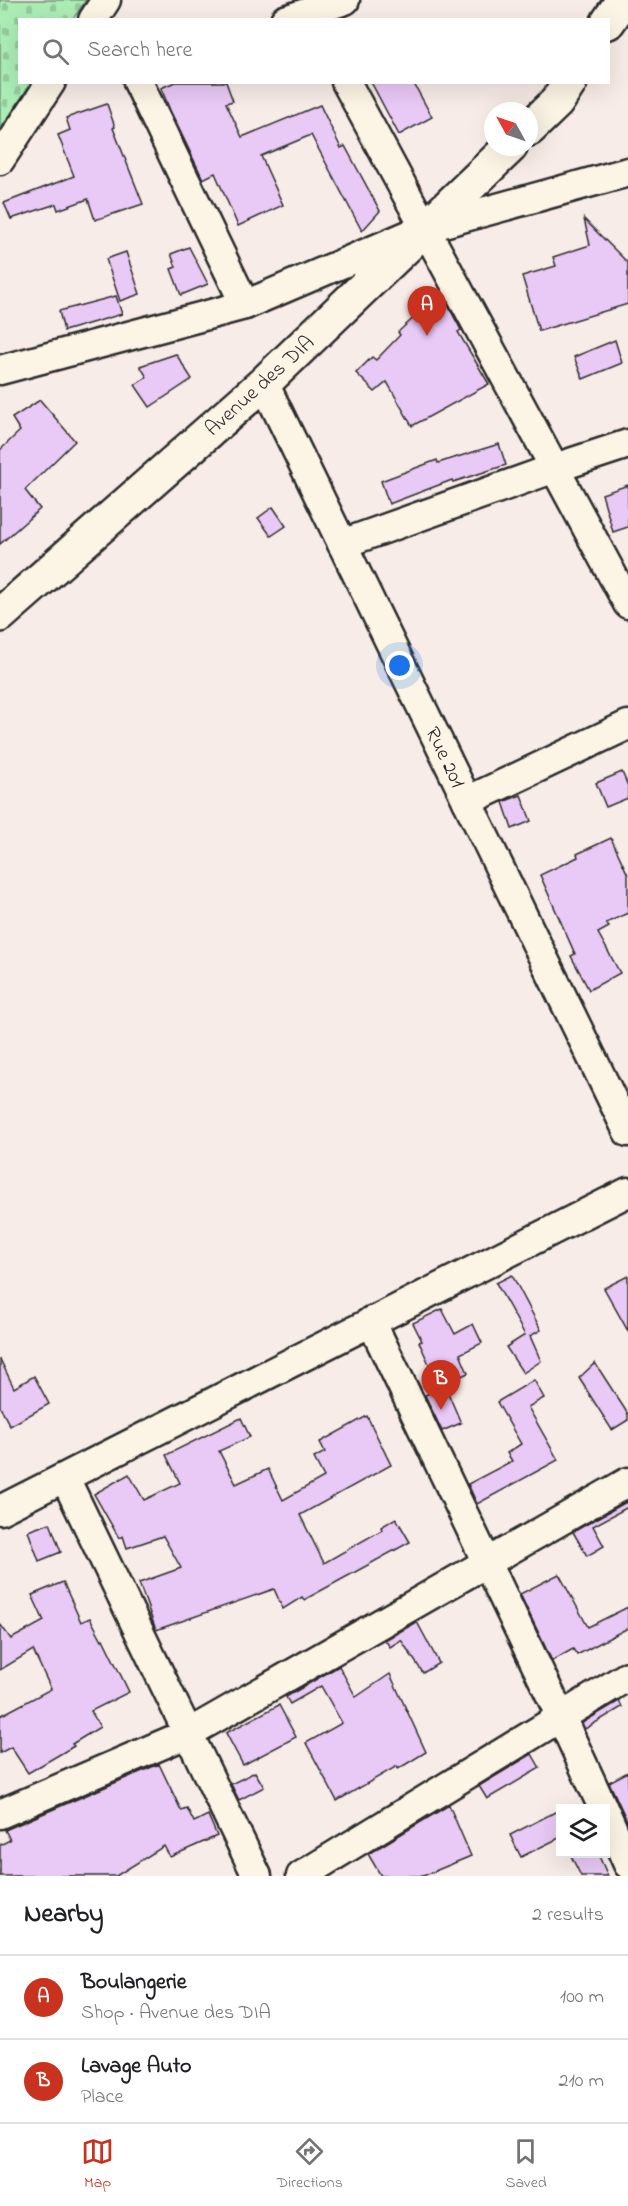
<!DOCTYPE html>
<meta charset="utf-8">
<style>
:root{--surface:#fff;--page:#f6f6f6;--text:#202124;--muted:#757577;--line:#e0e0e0;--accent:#c8321e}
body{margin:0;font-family:"Indie Flower",sans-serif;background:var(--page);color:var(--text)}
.controls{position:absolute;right:18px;bottom:18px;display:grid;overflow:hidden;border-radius:0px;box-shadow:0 6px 24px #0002}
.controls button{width:54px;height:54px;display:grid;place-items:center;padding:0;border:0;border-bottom:2px solid var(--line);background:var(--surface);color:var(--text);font:30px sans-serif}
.compass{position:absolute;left:484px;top:102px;width:54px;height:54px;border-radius:50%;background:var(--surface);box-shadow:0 6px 24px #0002;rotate:310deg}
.you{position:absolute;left:400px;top:666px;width:21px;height:21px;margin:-15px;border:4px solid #fff;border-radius:50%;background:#1a73e8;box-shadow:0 0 0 9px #1a73e833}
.badge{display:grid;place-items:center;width:39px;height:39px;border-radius:50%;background:var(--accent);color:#fff;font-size:20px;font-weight:700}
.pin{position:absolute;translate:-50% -50px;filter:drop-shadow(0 2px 3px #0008)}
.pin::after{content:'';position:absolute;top:32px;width:21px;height:18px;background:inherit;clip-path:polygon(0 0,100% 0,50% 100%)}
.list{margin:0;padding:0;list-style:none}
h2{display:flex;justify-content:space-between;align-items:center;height:78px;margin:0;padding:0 24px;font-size:26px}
h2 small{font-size:20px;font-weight:400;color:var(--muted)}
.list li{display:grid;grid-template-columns:39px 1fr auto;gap:18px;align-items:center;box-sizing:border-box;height:84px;padding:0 24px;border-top:2px solid var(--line)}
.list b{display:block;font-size:22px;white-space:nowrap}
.list p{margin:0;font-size:20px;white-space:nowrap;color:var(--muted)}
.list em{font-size:20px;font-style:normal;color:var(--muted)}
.icon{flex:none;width:33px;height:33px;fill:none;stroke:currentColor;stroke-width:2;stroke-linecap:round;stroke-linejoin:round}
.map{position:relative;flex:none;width:628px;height:1876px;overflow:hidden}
.search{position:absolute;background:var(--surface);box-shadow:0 6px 24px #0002;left:18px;right:18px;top:18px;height:66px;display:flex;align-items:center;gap:15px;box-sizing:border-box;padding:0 21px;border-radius:0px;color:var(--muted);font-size:22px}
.sheet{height:246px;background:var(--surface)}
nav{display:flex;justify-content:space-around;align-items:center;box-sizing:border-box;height:84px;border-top:2px solid var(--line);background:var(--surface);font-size:16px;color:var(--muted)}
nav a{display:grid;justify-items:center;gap:3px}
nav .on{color:var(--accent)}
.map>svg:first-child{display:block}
.cemetery{fill:url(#cemetery-stones);stroke:#6c8c70;stroke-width:1.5}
.building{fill:#e9c9f6;stroke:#2b2b2b;stroke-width:1.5}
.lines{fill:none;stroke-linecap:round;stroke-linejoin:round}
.street-casing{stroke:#2b2b2b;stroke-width:33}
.secondary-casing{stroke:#2b2b2b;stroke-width:38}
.street{stroke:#fcf5e5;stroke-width:28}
.secondary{stroke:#fcf5e5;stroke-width:33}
.labels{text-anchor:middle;stroke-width:4.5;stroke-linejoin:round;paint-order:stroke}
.street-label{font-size:21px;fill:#2b2b2b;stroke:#fcf5e5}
</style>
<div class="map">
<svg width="628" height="1876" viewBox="0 0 628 1876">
<defs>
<pattern id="cemetery-stones" width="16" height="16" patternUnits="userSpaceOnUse" patternTransform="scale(1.5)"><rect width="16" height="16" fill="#acedb6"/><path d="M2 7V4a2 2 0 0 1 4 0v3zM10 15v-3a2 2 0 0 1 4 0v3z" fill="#94cb9d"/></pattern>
</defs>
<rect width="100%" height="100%" fill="#f8ece8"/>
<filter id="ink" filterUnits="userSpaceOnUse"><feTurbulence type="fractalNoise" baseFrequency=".0167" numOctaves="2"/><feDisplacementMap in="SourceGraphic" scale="12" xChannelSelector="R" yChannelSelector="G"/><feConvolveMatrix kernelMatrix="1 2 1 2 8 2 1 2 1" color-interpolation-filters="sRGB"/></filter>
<g filter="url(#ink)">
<!-- cemetery -->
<polygon class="cemetery" points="0,0 86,0 73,19 20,20 20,82 31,83 0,130"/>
<!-- building -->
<g class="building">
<polygon points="175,82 226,82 233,101 226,103 242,137 320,105 341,148 345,146 380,211 362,231 311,135 261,156 283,205 238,226 215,173 203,179 170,110 161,88"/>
<polygon points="371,82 413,82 432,117 399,135"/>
<polygon points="107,104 115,127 113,128 143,204 95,220 88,199 58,210 56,204 11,219 4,203 74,176 58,135 70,130 66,118"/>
<polygon points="584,219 628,263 628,304 539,331 522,276 556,266 553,257 590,245"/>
<polygon points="189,247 208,284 181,295 171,269 176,267 171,254"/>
<polygon points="126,252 140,294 120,301 106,259"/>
<polygon points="116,296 122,314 64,331 59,311"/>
<polygon points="445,300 461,330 458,332 489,384 412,426 387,382 375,392 356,373 372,357 376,360 400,335 398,332 428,305 434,311"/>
<polygon points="615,340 622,363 583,379 574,357"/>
<polygon points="176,354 192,379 150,407 135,385 147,377 140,366"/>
<polygon points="40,400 75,441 25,490 40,509 0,544 0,450 20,431 12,418"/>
<polygon points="499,444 506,465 453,482 452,480 389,504 381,481 437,460 438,463"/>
<polygon points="628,485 628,527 613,532 602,494"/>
<polygon points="273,507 286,526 271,536 258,518"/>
<polygon points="622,772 628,786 628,798 606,807 596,783"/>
<polygon points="521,795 531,821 512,829 503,802"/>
<polygon points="611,838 628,875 628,913 606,923 609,927 598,933 620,973 589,990 571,956 575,954 540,875 578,857 577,854"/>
<polygon points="512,1275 541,1330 530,1336 541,1361 523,1373 506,1347 525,1335 496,1283"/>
<polygon points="628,1276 628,1331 604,1288"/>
<polygon points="442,1309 455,1334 473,1324 482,1343 460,1354 468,1373 439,1386 419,1342 422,1341 413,1323"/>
<polygon points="0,1359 14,1388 34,1376 49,1404 10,1426 0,1407"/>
<polygon points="595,1363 628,1414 628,1420 612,1430 579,1378"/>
<polygon points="534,1380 544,1398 528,1407 558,1460 477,1504 468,1484 512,1461 507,1453 521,1444 497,1402"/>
<polygon points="445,1386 461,1423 442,1431 425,1395"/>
<polygon points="367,1416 391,1465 300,1515 324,1563 382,1530 381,1527 396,1518 410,1542 304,1600 302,1597 283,1609 274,1589 156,1630 139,1583 181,1568 163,1536 127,1548 123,1536 119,1538 94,1494 129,1474 144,1500 180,1483 166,1455 241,1418 250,1437 219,1451 236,1484 268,1469 283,1500 324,1477 314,1458 325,1452 320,1442"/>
<polygon points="628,1501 628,1507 593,1526 604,1546 587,1556 573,1532"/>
<polygon points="50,1523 61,1552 39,1561 28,1531"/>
<polygon points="559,1574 588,1627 628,1607 628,1628 577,1655 573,1649 552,1661 520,1594"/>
<polygon points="63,1582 81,1622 90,1618 102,1640 103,1639 129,1692 91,1711 100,1727 72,1744 74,1746 28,1773 11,1747 0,1753 0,1716 51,1689 33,1650 0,1670 0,1624 11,1639 44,1621 32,1595"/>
<polygon points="417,1622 439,1663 423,1673 401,1640 390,1647 385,1640"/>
<polygon points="339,1666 356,1697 390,1674 426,1752 398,1769 397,1766 337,1801 306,1743 342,1723 321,1686 290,1704 286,1697"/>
<polygon points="619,1701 622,1707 585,1729 582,1723"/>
<polygon points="279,1705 296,1737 243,1765 226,1733"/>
<polygon points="532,1754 540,1768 487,1799 479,1786"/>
<polygon points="159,1764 181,1810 187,1808 194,1822 208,1815 217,1836 170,1857 164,1846 116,1876 0,1876 0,1845 10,1840 5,1830"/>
<polygon points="255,1772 264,1787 239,1800 231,1784"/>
<polygon points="628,1772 628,1823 609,1782"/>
<polygon points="449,1805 471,1856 423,1876 381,1876 368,1854"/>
<polygon points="561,1809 561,1837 521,1857 510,1835"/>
<polygon points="570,1854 598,1854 608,1876 581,1876"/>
</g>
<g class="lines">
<!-- street casing -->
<g class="street-casing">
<g id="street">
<polyline points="93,20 106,0"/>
<polyline points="285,20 345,0"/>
<polyline points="138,82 245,305"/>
<polyline points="346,82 628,604"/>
<polyline points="0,160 51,82"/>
<polyline points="0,370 245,305 425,228 628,172"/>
<polyline points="264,383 628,1132"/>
<polyline points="342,544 555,468 628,444"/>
<polyline points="467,801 628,725"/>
<polyline points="371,1321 561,1717 603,1808"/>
<polyline points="65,1478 257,1876"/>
<polyline points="0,1510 628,1192"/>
<polyline points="0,1814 189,1733 628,1482"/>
<polyline points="606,1814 628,1864"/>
<polyline points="301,1876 628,1676"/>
</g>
</g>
<!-- secondary casing -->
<g class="secondary-casing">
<g id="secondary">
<polyline points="608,22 623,0"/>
<polyline points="529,129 557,102 570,82"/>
<polyline points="0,615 264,383 510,147"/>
</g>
</g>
<!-- street -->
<use href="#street" class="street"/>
<!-- secondary -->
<use href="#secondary" class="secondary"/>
</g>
</g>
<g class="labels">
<!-- street labels -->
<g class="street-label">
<text transform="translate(259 385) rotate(-42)" y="7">Avenue des DIA</text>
<text transform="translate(446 757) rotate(64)" y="7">Rue 201</text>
</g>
</g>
</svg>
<div class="controls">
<button><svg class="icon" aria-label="layers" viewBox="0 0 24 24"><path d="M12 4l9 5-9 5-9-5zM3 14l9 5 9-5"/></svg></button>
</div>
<svg class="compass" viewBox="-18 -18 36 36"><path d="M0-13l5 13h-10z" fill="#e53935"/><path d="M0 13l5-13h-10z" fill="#757577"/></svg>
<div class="you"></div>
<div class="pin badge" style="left:427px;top:336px">A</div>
<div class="pin badge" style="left:441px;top:1410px">B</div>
<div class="search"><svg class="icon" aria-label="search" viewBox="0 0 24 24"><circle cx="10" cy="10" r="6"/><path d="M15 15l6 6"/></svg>Search here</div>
</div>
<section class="sheet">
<h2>Nearby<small>2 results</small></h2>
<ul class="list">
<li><span class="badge">A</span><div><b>Boulangerie</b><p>Shop · Avenue des DIA</p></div><em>100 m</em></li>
<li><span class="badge">B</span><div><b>Lavage Auto</b><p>Place</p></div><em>210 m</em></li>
</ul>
</section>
<nav>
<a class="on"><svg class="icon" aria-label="map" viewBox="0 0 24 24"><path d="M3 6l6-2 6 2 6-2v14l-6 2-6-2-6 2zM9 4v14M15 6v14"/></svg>Map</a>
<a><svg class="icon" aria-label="directions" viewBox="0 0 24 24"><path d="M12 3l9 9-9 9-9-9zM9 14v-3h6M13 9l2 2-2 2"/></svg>Directions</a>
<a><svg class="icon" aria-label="saved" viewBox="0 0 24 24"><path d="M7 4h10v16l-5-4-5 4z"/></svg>Saved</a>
</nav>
